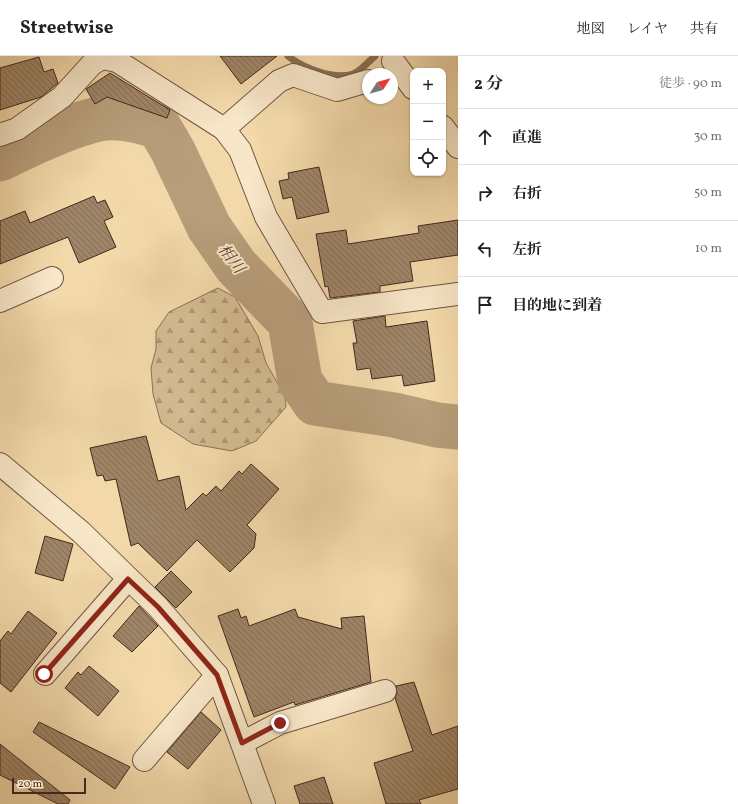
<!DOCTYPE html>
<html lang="ja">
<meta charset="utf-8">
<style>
:root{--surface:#fff;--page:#f2f2f2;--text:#222;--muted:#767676;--line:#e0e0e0}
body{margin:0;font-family:Vollkorn,"Noto Serif JP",serif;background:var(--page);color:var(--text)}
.controls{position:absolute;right:12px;top:12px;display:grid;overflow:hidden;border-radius:8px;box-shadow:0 1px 3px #0004}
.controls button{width:36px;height:36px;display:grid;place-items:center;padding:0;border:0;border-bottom:1px solid var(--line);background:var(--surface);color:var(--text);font:20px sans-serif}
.compass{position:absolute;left:362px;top:12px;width:36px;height:36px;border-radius:50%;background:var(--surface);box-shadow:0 1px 3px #0004;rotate:54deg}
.scale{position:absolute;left:12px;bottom:10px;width:74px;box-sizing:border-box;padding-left:4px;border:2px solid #43291e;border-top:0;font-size:11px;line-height:14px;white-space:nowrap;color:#43291e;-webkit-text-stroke:3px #f7e6c8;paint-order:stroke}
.stop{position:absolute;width:12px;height:12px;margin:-9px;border:3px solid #8f2418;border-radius:50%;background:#fff}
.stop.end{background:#8f2418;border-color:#fff;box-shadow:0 1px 4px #0008}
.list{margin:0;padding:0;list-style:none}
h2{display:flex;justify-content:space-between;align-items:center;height:52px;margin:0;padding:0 16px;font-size:17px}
h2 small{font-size:13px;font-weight:400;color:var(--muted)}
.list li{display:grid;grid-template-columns:26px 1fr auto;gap:12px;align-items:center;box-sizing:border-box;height:56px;padding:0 16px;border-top:1px solid var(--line)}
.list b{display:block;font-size:15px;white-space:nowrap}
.list em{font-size:13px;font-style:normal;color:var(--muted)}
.icon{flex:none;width:22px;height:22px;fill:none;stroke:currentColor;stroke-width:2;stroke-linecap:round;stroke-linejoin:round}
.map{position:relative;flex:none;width:458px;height:748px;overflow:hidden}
header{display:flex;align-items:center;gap:24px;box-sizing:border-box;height:56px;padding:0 20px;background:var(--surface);border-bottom:1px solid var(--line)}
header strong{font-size:19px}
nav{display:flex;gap:22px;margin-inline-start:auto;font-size:14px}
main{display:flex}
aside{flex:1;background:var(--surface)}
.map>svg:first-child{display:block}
.forest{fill:url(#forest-firs);stroke:#8c7258}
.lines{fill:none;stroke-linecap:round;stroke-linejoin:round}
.stream{stroke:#896f55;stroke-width:7}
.river{stroke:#b79d7a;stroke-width:45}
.building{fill:url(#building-back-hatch);stroke:#43291e}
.minor-casing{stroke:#6f5541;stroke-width:24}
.minor{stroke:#f7e6c8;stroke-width:22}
.route{stroke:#8f2418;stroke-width:5}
.labels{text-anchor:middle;stroke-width:4;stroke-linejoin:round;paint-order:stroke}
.water-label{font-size:16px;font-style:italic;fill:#604635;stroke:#f7e6c8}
</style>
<header>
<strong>Streetwise</strong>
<nav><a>地図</a><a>レイヤ</a><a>共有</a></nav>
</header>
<main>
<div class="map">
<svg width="458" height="748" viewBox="0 0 458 748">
<defs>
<pattern id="forest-firs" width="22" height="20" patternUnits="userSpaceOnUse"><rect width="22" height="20" fill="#d5bb92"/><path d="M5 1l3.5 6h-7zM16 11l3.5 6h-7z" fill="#ae9877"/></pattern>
<pattern id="building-back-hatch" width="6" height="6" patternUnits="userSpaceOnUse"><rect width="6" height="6" fill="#9f8567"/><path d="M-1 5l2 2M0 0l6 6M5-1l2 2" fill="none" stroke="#836d54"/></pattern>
</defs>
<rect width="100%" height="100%" fill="#f3d9aa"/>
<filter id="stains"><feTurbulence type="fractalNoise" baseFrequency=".005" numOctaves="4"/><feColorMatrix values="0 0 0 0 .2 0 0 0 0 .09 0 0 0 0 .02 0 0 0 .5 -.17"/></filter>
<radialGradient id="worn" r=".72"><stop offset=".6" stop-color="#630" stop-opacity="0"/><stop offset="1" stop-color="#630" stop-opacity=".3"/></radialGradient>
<!-- forest -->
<polygon class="forest" points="218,232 235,241 258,280 266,307 285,340 286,351 256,385 232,395 193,388 161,367 153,338 151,312 156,293 156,275 169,256"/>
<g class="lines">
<!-- stream -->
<path class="stream" d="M288,0C303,12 333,24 353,18C360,16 369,5 375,0"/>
<!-- river -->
<path class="river" d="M0,103C26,90 71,69 99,63C119,59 141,65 159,71L173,95L209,171L236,210L290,266L300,325L315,347L394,359L437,369L458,371"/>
</g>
<!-- building -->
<g class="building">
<polygon points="220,0 277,0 241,28"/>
<polygon points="39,1 44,16 53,13 58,27 41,41 0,54 0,12"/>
<polygon points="110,17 170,54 167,62 107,41 95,48 86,33"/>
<polygon points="319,111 329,156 297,163 292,141 283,143 279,125 289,123 288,117"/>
<polygon points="94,140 97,147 105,144 113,161 104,165 116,191 79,207 68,181 0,208 0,165 25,155 30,167"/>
<polygon points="458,164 458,199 410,206 413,225 380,230 380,236 330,242 328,230 325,231 316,178 346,174 348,188 419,177 418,170"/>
<polygon points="385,260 386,271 427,265 435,325 404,330 402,319 372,323 370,312 357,314 353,287 357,287 353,265"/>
<polygon points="146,380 158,425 179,420 186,454 203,437 206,440 216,430 221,435 239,415 242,418 251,408 279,433 247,469 256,478 254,492 230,516 197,484 167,515 138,487 131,490 116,423 105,425 103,419 97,420 90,392"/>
<polygon points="45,480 73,488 63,525 35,517"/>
<polygon points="171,515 192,536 176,552 155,531"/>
<polygon points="139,550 158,570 132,596 113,580"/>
<polygon points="238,553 241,562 246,560 249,570 295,553 298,561 342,573 341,562 364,560 371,626 295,649 294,646 254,661 218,560"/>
<polygon points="28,555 57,577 11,636 0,627 0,585 8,575 11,578"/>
<polygon points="89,610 119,635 98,660 65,632 78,616 81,619"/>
<polygon points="414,626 432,679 458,670 458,733 419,744 421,748 386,748 374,707 413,695 395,642 397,637 396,630"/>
<polygon points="201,656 221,674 188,713 167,696"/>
<polygon points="39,666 130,711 115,733 33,676"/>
<polygon points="0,688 70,744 68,748 58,748 0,719"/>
<polygon points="324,721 333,748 300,748 294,730"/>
</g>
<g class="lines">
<!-- minor casing -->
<g class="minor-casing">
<g id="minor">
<polyline points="393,5 413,32"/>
<polyline points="443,71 458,91"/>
<polyline points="224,73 240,94 266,161 322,256 458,238"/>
<polyline points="0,79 17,73 62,41 92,8 102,2 117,5 224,73 279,25 293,19 337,34 368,25"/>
<polyline points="0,245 52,222"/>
<polyline points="0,408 81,476 158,551 217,619 264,748"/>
<polyline points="45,618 128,523"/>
<polyline points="242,687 280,667 385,635"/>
<polyline points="144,704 217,619"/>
</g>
</g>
<!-- minor -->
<use href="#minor" class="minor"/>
</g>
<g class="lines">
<!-- route -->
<polyline class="route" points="44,618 128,523 158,551 217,619 242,687 280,667"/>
</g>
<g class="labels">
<!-- water labels -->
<g class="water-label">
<text transform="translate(232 202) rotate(52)" y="6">相川</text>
</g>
</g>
<rect width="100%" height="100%" filter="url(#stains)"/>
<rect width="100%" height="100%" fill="url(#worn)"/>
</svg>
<div class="controls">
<button>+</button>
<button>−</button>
<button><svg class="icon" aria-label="locate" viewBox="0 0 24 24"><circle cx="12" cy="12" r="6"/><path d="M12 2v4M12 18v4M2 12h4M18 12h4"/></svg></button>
</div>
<svg class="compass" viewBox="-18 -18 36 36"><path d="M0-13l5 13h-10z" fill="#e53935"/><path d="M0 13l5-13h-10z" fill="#767676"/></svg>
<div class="scale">20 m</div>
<div class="stop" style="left:44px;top:618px"></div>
<div class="stop end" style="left:280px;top:667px"></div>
</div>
<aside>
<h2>2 分<small>徒歩 · 90 m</small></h2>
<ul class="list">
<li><svg class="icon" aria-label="ahead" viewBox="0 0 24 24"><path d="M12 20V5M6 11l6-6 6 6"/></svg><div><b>直進</b></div><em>30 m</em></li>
<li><svg class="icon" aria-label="right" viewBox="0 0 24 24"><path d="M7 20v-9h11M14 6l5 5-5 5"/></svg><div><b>右折</b></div><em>50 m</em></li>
<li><svg class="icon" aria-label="left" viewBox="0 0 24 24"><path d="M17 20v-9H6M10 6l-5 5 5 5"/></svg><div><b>左折</b></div><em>10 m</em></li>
<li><svg class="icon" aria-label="arrive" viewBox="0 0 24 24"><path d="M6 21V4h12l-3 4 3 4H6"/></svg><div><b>目的地に到着</b></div></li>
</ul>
</aside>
</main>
